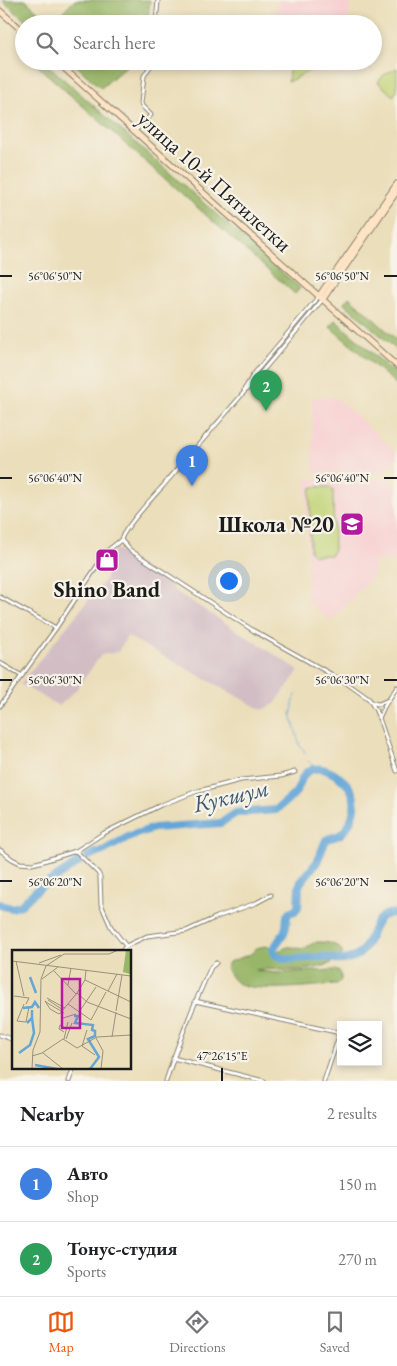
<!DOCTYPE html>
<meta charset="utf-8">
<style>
:root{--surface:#fff;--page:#f2f2f2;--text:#202124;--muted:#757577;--line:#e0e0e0;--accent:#ea580c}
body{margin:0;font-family:"EB Garamond",serif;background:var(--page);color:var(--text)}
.controls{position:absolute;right:15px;bottom:15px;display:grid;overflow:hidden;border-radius:0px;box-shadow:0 2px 8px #0003}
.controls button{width:45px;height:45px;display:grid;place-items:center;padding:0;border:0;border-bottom:1px solid var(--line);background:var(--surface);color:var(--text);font:25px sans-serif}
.you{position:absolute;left:228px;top:580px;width:18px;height:18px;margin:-12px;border:4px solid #fff;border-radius:50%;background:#1a73e8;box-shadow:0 0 0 8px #1a73e833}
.badge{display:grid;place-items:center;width:32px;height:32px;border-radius:50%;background:var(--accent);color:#fff;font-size:16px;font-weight:700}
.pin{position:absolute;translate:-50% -41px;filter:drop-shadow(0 1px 2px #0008)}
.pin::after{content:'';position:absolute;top:26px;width:18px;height:15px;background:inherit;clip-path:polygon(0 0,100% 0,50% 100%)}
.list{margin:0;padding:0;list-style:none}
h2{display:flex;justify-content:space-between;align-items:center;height:65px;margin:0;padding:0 20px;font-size:21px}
h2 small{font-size:16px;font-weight:400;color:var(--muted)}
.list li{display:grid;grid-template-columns:32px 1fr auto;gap:15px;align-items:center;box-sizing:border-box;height:75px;padding:0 20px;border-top:1px solid var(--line)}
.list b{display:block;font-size:19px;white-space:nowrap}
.list p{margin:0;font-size:16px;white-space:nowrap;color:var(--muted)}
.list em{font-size:16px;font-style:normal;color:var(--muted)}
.icon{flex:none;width:28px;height:28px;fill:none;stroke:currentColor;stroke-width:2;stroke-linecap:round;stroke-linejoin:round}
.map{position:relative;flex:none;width:397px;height:1081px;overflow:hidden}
.search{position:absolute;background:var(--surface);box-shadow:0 2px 8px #0003;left:15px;right:15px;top:15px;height:55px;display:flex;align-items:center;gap:12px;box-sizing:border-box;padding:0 18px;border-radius:28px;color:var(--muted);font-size:19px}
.sheet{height:215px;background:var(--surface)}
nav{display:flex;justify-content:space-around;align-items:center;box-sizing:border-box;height:70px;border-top:1px solid var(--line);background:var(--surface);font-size:14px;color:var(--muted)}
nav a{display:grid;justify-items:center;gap:2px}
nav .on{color:var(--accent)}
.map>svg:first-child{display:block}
.built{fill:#f7cfd0}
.industrial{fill:#d2bdc5}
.green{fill:#c1d477;stroke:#6e784a}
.forest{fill:#98b668;stroke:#5a6942}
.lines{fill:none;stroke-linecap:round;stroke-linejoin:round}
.stream{stroke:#63a6d7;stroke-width:1}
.river{stroke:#63a6d7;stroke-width:8}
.street-casing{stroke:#847d6b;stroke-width:5}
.secondary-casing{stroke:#847d6b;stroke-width:7}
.street{stroke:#fff;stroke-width:3}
.secondary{stroke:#fee4c5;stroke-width:5}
.ticks{fill:none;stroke:#1c1c1c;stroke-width:2}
.labels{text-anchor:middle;stroke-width:4.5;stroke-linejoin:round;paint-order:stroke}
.street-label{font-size:22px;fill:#1c1c1c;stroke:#f7f3e8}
.poi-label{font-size:22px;font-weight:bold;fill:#1c1c1c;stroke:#f7f3e8;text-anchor:end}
.water-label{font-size:24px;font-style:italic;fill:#3c5a70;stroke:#f7f3e8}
.inset-river{fill:none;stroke:#63a6d7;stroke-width:2.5}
.inset-road{fill:none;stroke:#98907b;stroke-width:1}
.view{fill:#b5179e;fill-opacity:0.15;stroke:#b5179e;stroke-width:2.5}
.inset-edge{fill:none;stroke:#1c1c1c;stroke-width:2.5}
.ticks-label{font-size:12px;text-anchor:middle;fill:#1c1c1c;stroke:#f7f3e8;stroke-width:4.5;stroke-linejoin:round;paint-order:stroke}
</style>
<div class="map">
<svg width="397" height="1081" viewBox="0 0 397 1081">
<rect width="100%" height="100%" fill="#f7f3e8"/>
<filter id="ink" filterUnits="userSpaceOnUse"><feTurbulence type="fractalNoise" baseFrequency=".02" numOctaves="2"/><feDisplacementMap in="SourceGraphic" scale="10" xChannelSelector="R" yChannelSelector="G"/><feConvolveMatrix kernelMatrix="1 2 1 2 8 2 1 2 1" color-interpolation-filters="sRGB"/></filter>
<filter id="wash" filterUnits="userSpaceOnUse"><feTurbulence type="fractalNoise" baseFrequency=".0096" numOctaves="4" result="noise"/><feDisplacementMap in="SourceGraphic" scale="20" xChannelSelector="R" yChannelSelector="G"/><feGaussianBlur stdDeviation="1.12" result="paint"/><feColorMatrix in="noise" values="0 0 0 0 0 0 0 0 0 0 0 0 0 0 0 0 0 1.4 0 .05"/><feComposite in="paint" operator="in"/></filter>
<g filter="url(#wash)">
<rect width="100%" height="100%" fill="#ebdeba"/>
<!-- built -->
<g class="built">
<polygon points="279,0 351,0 348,24 276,24"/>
<polygon points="312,397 337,398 397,453 397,458 384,472 313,473"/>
<polygon points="306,479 388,479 397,487 397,560 374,561 374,574 331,621 308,602"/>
</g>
<!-- industrial -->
<polygon class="industrial" points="115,548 172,587 175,591 299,670 275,704 262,710 127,636 118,652 101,655 75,691 59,706 20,684 105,580"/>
<!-- green -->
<g class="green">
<polygon points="290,63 308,65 311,70 288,82"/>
<polygon points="397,68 397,91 393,96 378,82 384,75"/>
<polygon points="314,487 330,487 333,490 334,549 331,555 314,555 310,551 310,492 311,488"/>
</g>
<!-- forest -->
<g class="forest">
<polygon points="2,0 25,0 51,23 75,0 150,0 147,24 29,24"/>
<polygon points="32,61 43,61 300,288 295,294"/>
<polygon points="71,61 132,61 101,88"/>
<polygon points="349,297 397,340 397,350 344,303"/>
<polygon points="335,320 397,375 397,385 330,327"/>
<path d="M317,942C327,942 337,943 343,952C337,969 298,971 283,970C273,970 264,968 256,970L275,973L335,970L340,972C342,978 342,980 337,984C315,986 255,993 237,983C232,979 229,974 226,968L229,962L251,954L256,948L266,946L273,949L275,951C281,951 283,948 288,947C294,946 299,950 305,948C309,946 312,943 317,942Z"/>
</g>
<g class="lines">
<!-- stream -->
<g class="stream">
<path d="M296,695C292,702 294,708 291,714L300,746L304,750L305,753"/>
<polyline points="308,761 312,765 312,769"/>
</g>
<!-- river -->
<g class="river">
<path d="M88,856L95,853L103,851L130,836L154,828L221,823L236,813L276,810C282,804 290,799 296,792C300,786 301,776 307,772C321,761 346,779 352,792C358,804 352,823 343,832C338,838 332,836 326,840L317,862L301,882L299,886L298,907L295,911L290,912L287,916L286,927L284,933L273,949L275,955C290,963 307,957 324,957C331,958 337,960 343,960C348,959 355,957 358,955C375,943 370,909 397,914"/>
<polyline points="0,904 3,906 12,908 21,905 40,887 52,880 79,862"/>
</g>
</g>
</g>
<g filter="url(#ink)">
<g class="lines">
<!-- street casing -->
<g class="street-casing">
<g id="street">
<polyline points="156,24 158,0"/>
<polyline points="135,131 151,115 142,106 141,103 144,76 151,65 152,61"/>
<polyline points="244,390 253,375 319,296"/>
<polyline points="121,540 130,550 254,631 345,682 369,699 375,709 379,718 397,771"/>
<path d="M121,540C123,529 153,497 163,486C216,424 271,363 322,300"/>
<polyline points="0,597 56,628"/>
<polyline points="0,663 22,676"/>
<polyline points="372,703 379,704 388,700"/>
<polyline points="0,706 56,628 107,551 121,540"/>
<polyline points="379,718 384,707 397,687"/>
<polyline points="0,850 12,859 20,863 32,864 40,862 76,851 104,833 161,805 195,792 241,780 281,776 295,772"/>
<polyline points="76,851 98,873 100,877 101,904 111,927 126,946"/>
<polyline points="122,951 126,946 147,936 186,931 217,917 256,903 271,895"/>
<polyline points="195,1001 336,1032 339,1036 324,1081"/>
<polyline points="0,1035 14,1040"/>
<polyline points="173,1058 264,1081"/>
<polyline points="69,1081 74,1067"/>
<path d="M166,1081C178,1042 194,1004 211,967L216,963"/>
</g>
</g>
<!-- secondary casing -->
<g class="secondary-casing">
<g id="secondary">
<polyline points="0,11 24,32"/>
<polyline points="56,61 397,366"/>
<polyline points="319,296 397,184"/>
<polyline points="323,299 397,191"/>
</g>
</g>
<!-- street -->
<use href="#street" class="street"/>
<!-- secondary -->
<use href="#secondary" class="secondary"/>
</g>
</g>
<!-- ticks -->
<path class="ticks" d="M0,276H12M384,276H397M0,478H12M384,478H397M0,680H12M384,680H397M0,881H12M384,881H397M222,1068V1081"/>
<!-- icons -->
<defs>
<g id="school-square" transform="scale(1.25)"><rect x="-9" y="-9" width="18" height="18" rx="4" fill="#b5179e" stroke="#f7f3e8"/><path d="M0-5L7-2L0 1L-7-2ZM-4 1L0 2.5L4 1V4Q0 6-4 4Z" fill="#fff"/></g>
<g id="shop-square" transform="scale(1.25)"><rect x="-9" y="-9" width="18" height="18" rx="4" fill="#b5179e" stroke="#f7f3e8"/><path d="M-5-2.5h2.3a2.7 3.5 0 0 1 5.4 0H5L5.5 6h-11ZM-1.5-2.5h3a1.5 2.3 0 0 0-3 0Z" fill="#fff"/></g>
</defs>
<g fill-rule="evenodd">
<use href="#school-square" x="352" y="524"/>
<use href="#shop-square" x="107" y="560"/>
</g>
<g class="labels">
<!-- street labels -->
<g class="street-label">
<text transform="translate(215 181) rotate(42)" y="8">улица 10-й Пятилетки</text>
</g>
<!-- poi labels -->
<g class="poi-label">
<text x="334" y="532">Школа №20</text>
<text x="107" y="597" text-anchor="middle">Shino Band</text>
</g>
<!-- water labels -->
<g class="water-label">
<text transform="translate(231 796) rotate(-13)" y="8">Кукшум</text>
</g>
</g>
<!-- overview -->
<g transform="translate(12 950)">
<rect width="119" height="119" fill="#ebdeba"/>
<path d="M114,0H119L118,24L111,22Z" fill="#98b668"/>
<path class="inset-river" d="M18,27L24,43M11,58L20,57L23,52L27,58M62,66H66L63,73L81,75L80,80L83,81V86L76,89L87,107L78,119M15,73L20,68V60M7,103L18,95L22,83L20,68M23,115L45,119"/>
<path class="inset-road" d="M0,11L119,26M4,11L12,46M27,13L49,5M74,20L73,30L65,43L75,52L119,69M42,21L64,44M30,29L46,17M73,30L119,52M56,35L59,18M96,41L105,24M2,46L17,48L14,54M35,48L53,58M36,50L51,60M12,54L5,71L14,72L17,57M56,54L79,70L94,42M104,61L110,25M67,62L84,37M49,63L51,68L64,64M52,63L50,62L49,61L37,54L33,51L38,59L47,64L48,63L50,62V61L65,43M52,82L47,79L48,75L53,78M100,87L104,62M84,88L91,101L89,119M52,89L56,72M54,89L60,73M70,96L75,80M70,96L83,105M65,98L85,87L119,85M31,103L51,119M20,106L30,103L51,89L65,98M20,119L21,100L28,82L29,29L34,16L52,4H97L106,0"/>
<path class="view" d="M50,29H68V78H50Z"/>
<rect width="119" height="119" class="inset-edge"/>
</g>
<g class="ticks-label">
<text x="55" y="280">56°06'50"N</text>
<text x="342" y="280">56°06'50"N</text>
<text x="55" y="482">56°06'40"N</text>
<text x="342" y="482">56°06'40"N</text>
<text x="55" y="684">56°06'30"N</text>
<text x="342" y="684">56°06'30"N</text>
<text x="55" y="886">56°06'20"N</text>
<text x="342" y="886">56°06'20"N</text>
<text x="222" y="1060">47°26'15"E</text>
</g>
</svg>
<div class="controls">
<button><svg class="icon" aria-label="layers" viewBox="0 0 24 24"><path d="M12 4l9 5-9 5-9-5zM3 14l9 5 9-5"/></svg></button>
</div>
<div class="you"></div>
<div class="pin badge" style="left:192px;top:486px;background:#3f7fe0">1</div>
<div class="pin badge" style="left:266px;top:411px;background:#2e9e5b">2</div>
<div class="search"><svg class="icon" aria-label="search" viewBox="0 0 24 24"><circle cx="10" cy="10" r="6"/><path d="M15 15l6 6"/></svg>Search here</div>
</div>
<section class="sheet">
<h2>Nearby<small>2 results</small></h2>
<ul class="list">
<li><span class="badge" style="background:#3f7fe0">1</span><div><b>Авто</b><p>Shop</p></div><em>150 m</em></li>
<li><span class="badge" style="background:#2e9e5b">2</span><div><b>Тонус-студия</b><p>Sports</p></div><em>270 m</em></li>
</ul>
</section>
<nav>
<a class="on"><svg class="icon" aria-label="map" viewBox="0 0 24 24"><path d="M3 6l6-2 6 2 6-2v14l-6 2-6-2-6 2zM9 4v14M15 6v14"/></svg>Map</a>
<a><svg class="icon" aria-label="directions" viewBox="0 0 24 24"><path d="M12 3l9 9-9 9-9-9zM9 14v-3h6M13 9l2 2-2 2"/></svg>Directions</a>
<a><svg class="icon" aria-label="saved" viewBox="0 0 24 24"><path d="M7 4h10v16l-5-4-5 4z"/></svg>Saved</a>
</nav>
